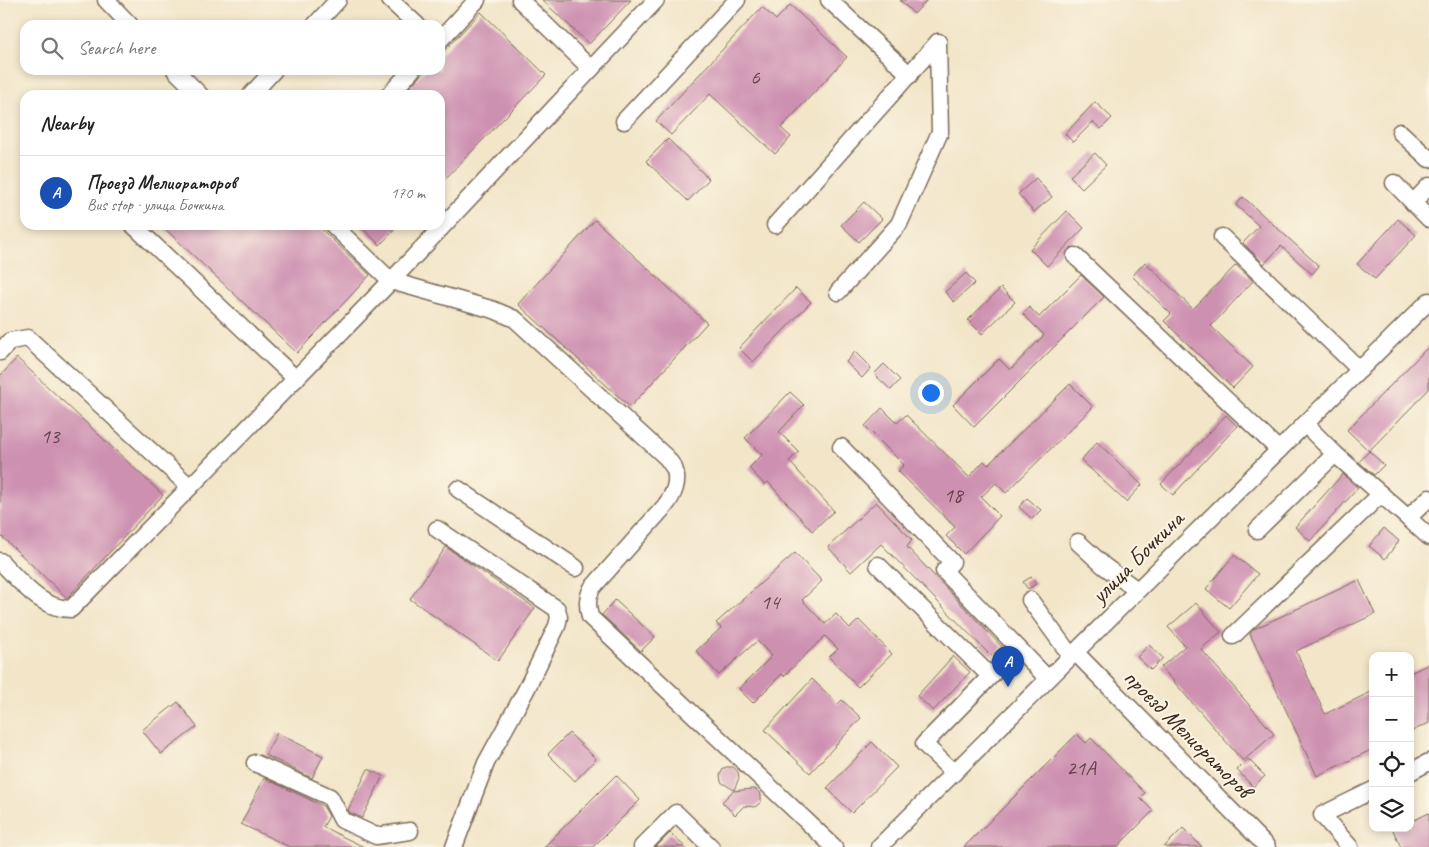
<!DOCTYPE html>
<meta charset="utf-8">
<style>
:root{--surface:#fff;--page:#f6f6f6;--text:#222;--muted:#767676;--line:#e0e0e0;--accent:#1f6fb2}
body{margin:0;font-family:Caveat,sans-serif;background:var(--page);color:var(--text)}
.controls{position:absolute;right:15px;bottom:15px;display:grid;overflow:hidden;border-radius:10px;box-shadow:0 2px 8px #0003}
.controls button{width:45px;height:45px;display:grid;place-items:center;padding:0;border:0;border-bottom:1px solid var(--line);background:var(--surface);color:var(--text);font:25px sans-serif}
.you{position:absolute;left:930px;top:392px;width:18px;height:18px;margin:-12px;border:4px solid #fff;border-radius:50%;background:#1a73e8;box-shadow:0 0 0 8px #1a73e833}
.badge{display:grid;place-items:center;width:32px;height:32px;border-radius:50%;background:var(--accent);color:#fff;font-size:16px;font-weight:700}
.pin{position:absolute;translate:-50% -41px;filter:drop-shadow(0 1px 2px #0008)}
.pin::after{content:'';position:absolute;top:26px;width:18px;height:15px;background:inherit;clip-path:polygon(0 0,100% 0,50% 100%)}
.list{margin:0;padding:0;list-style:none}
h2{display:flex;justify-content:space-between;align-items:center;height:65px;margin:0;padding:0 20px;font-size:21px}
h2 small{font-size:16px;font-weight:400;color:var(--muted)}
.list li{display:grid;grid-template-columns:32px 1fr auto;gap:15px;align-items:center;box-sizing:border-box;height:75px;padding:0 20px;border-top:1px solid var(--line)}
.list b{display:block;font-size:19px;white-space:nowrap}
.list p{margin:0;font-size:16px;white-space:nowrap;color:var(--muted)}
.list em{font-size:16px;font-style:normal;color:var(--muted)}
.icon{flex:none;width:28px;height:28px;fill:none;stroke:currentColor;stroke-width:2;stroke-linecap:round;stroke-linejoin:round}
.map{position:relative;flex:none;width:1429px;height:847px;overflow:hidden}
.search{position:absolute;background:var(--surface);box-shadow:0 2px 8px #0003;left:20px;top:20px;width:425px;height:55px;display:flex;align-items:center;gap:12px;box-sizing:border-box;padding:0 18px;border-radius:15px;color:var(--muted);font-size:19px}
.panel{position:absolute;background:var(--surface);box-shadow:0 2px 8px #0003;left:20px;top:90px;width:425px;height:140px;border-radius:15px}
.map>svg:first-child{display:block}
.building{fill:#cd90b1}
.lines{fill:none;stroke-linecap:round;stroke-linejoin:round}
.minor-casing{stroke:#7b6b5a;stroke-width:19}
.minor{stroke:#fff;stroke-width:16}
.labels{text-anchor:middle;stroke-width:4;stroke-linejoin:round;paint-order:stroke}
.number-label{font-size:21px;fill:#604443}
.street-label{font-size:24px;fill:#3b2a1e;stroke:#fcf5e5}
</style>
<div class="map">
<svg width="1429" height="847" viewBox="0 0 1429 847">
<rect width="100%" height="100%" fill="#fcf5e5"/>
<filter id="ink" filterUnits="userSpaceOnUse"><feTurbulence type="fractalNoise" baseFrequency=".02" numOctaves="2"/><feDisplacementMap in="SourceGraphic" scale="10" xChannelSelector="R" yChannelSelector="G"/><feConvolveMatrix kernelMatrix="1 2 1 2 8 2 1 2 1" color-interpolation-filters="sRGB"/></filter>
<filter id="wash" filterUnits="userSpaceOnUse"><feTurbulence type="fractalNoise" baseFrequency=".0096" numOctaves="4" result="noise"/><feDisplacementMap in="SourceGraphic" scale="20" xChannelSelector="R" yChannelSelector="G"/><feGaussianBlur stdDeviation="1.12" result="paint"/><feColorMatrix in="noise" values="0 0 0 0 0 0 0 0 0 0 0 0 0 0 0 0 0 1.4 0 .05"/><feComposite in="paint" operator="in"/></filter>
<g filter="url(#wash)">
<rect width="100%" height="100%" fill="#f2e5c8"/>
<g id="blocks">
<!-- building -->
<g class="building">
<polygon points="542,0 631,0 589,44"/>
<polygon points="900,0 927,0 914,14"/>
<polygon points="790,5 847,57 781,128 791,137 775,154 710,94 671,135 656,121 762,7 776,20"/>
<polygon points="481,12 546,75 440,184 440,95 403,95 425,70 440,70 440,55"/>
<polygon points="1095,102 1112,118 1101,129 1093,122 1073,142 1065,134"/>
<polygon points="668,139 709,179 688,201 646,161"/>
<polygon points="1095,153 1106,165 1082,188 1070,176"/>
<polygon points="1036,178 1052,197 1034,212 1018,194"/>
<polygon points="1243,197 1319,266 1312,274 1281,246 1264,264 1243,243 1259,226 1236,205"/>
<polygon points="864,202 882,219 859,242 841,225"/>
<polygon points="1067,211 1084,228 1047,266 1030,249"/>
<polygon points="1398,219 1416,235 1375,279 1357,264"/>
<polygon points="595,220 707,323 630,407 518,304"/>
<polygon points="161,225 317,225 370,275 297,353"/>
<polygon points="359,225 399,225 380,245"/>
<polygon points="1145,262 1193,309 1236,265 1253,281 1211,326 1253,367 1233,388 1164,321 1171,314 1132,276"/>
<polygon points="966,273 975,283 954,302 945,292"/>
<polygon points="1081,275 1104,297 974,427 953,405 999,359 1010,370 1044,335 1023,314 1029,307 1039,317"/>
<polygon points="796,288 811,302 753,362 739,348"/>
<polygon points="1001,288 1015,302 982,334 968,320"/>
<polygon points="1429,346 1429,389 1369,451 1384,465 1374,475 1359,462 1369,451 1347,430"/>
<polygon points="855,352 871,368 862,378 846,362"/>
<polygon points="17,358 163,495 67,598 0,535 0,376"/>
<polygon points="884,364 900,380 891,390 874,374"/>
<polygon points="1070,384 1093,407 1006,493 996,483 981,497 1000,516 964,554 946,536 955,527 898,471 904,465 865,426 882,408 897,423 906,415 969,477 984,461 988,465"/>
<polygon points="790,392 804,405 779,432 799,452 789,461 834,511 812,531 768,482 765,485 749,468 762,455 745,438"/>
<polygon points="1226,415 1237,426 1173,495 1161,484"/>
<polygon points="1097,442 1142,485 1126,502 1081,460"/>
<polygon points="1343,474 1358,488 1310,541 1295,527"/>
<polygon points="1027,498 1041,510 1032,519 1019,507"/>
<polygon points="876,502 912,540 907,547 1002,647 991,656 881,544 851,572 828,547"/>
<polygon points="1384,528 1399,541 1385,559 1369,546"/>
<polygon points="446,547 535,608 498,661 410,599"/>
<polygon points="795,553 822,581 802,600 825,624 836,614 850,628 859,620 892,654 858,687 829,657 838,649 825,636 784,676 782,674 753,703 739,689 772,656 757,641 719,675 696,651 721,628 716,623"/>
<polygon points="1234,555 1258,574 1229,608 1206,589"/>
<polygon points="1031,577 1036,584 1028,589 1023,582"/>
<polygon points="1359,580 1375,614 1296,651 1325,714 1373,691 1373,749 1317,776 1250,634 1254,629"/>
<polygon points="615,600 655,637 641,651 602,615"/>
<polygon points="1196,603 1221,632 1201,649 1274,734 1243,761 1161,667 1185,646 1168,627"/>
<polygon points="1149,645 1163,658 1151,670 1137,657"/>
<polygon points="953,656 970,672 933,711 917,696"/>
<polygon points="1429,664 1429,723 1410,732 1410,673"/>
<polygon points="812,679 838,704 842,700 861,718 810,773 765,730"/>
<polygon points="178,702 197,727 161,754 142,730"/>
<polygon points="277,733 323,756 312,778 265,755"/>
<polygon points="569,733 596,759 575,781 548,754"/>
<polygon points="1077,734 1086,743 1091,738 1145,793 1140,798 1153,811 1117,847 964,847"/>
<polygon points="872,742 897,767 852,813 827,788"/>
<polygon points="1248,759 1265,776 1253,787 1237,770"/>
<polygon points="726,767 733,767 738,772 739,778 734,790 721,782 720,775 723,769"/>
<polygon points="368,769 383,776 362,818 349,812 348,810"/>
<polygon points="616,775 640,800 593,847 544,847"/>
<polygon points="264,778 323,806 329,816 323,827 364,847 290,847 241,824"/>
<polygon points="752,789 756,789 761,795 761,802 755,807 744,806 735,815 722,802 733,791"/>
<polygon points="1429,813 1429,847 1401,847 1392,828 1410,828 1410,822"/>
<polygon points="1183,828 1202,847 1164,847"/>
<polygon points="670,833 685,847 656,847"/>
</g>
</g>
</g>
<g filter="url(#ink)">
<use href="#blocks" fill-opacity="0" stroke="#7b6b5a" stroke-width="1"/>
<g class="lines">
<!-- minor casing -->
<g class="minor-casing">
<g id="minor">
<polyline points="106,0 130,25"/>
<polyline points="390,0 417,25"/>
<polyline points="520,0 591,69"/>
<polyline points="829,0 910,75"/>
<polyline points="315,25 338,0"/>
<polyline points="440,40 477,0"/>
<polyline points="175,70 200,95"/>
<polyline points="251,95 274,70"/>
<polyline points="389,95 412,70"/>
<polyline points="624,121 737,0"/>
<polyline points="1400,132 1429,159"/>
<polyline points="1394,183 1429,219"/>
<polyline points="1413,203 1429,186"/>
<polyline points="133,225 296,379"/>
<path d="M333,225L391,281L494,310L515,319L667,458C669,461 672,465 674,468C680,481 673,496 665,506L592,588C587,598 587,605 590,617L834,847"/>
<polyline points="775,225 938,42"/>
<polyline points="1222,237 1360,370"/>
<polyline points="1075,256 1279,450"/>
<polyline points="838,292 899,224 940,132 938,42"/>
<polyline points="0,352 10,341 28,338 190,487"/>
<polyline points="841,447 952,562 944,571 1048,679"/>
<polyline points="1335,454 1408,518"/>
<polyline points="458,489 576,568"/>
<polyline points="1429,498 1408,518 1429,537"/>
<polyline points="437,529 557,609 559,617 557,626 526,690 486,763 454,847"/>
<polyline points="1257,530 1335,454 1305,424"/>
<polyline points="1078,542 1104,566 1137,590"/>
<path d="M0,561C20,581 40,609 71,609L391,281L656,0"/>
<polyline points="878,565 990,676"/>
<polyline points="1030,600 1071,656"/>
<polyline points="1233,636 1381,494"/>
<polyline points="1075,652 1267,847"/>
<polyline points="255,763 330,797 342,820 376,836 410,831"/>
<polyline points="1410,772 1429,762"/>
<polyline points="954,773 924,744 1018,648"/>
<polyline points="642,847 676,813 711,847"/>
<polyline points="879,847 1429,301"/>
<polyline points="1350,847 1322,815 1373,790"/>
</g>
</g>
<!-- minor -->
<use href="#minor" class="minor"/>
</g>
</g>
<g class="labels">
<!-- number labels -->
<g class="number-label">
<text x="755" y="84">6</text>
<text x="50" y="443">13</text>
<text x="953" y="502">18</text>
<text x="770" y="609">14</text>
<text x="1081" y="775">21А</text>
</g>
<!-- street labels -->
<g class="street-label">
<text transform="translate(1137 557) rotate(-45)" y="8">улица Бочкина</text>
<text transform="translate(1188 733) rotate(45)" y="8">проезд Мелиораторов</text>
</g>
</g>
</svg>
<div class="controls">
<button>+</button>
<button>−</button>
<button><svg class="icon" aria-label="locate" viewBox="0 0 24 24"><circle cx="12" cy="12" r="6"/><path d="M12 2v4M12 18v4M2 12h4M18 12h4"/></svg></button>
<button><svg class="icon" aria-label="layers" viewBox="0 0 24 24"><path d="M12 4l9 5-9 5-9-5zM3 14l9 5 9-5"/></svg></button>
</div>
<div class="you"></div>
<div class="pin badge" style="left:1008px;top:687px;background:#1a4fb4">A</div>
<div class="search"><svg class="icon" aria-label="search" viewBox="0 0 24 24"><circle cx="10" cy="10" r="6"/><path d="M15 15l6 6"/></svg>Search here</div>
<section class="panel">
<h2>Nearby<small></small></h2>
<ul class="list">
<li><span class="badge" style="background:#1a4fb4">A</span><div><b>Проезд Мелиораторов</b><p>Bus stop · улица Бочкина</p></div><em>170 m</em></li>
</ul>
</section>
</div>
